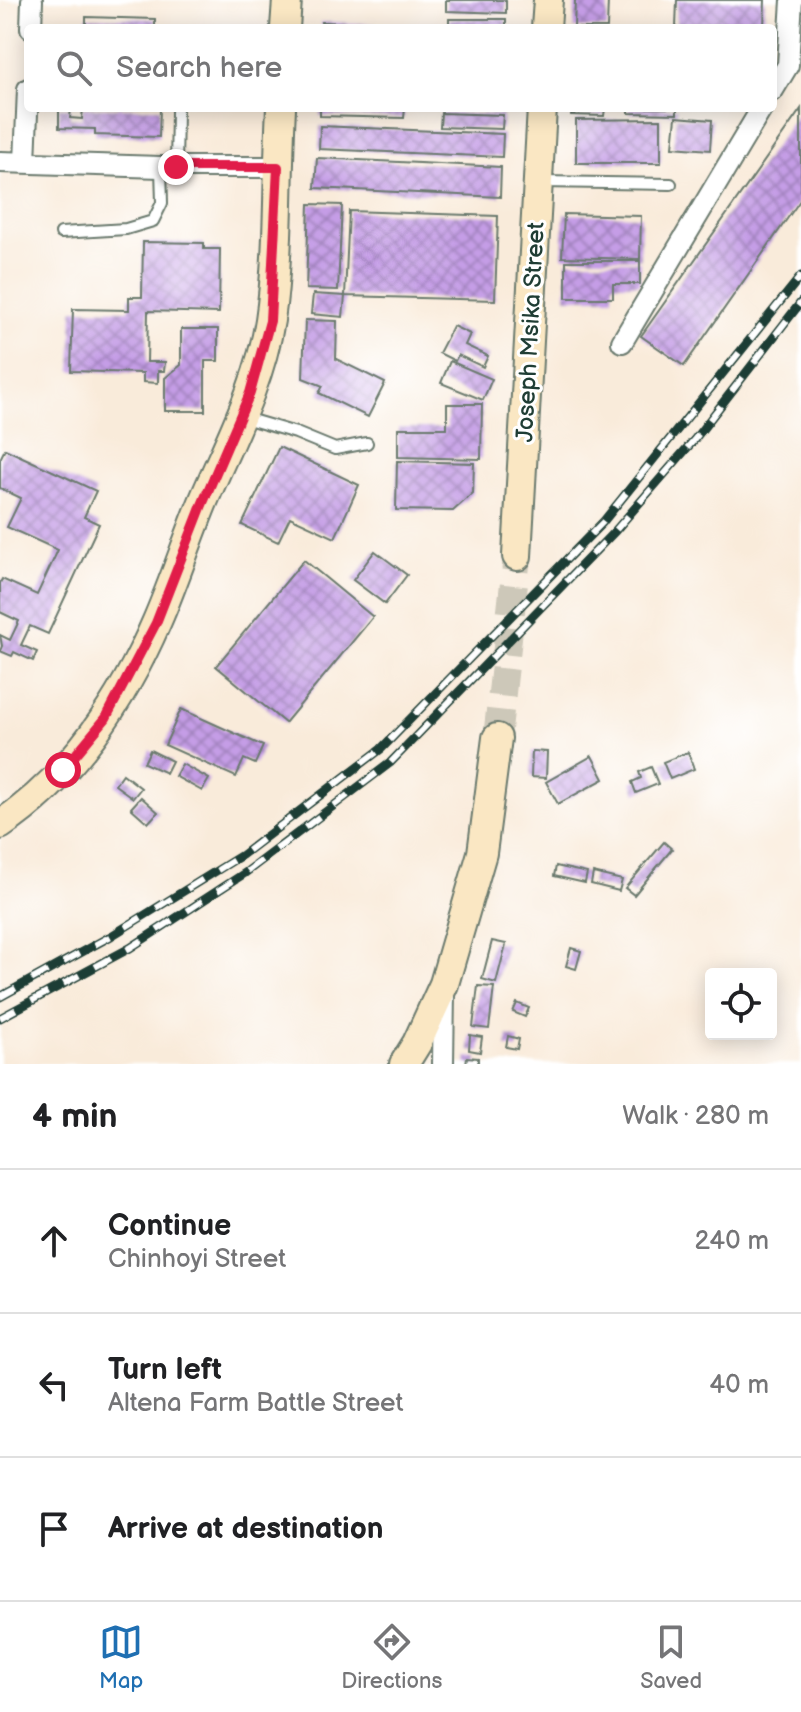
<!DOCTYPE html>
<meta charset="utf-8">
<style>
:root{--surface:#fff;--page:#f2f2f2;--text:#202124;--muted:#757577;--line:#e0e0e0;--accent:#1f6fb2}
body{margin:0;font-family:"Balsamiq Sans",sans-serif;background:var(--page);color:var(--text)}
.controls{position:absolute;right:24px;bottom:24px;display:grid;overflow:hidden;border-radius:8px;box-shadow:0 4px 20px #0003}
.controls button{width:72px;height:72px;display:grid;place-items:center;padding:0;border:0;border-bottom:2px solid var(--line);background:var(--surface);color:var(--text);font:40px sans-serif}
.stop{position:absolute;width:24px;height:24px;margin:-18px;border:6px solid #e11d48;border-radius:50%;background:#fff}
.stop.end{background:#e11d48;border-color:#fff;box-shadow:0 2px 8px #0008}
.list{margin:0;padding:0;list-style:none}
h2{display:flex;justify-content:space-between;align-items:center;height:104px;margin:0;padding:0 32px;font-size:34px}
h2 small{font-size:26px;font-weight:400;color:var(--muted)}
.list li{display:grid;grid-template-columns:52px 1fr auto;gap:24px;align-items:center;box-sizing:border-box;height:144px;padding:0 32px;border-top:2px solid var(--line)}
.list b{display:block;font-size:30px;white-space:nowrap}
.list p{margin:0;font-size:26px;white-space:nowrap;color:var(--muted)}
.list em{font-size:26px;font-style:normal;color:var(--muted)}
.icon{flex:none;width:44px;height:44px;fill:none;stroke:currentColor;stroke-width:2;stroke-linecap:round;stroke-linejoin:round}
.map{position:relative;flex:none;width:801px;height:1064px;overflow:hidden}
.search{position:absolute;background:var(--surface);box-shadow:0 4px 20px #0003;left:24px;right:24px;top:24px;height:88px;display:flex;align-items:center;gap:20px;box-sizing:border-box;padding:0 28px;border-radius:8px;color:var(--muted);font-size:30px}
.sheet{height:536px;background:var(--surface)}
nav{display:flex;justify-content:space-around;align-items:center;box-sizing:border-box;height:112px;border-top:2px solid var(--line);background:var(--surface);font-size:22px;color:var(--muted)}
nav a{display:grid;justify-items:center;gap:4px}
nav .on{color:var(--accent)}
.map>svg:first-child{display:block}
.building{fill:url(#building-cross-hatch)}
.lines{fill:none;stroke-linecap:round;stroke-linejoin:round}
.secondary-tunnel{stroke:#cdc8b9;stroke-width:28;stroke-dasharray:28 14;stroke-linecap:butt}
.lane-casing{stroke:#6b7a6e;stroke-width:14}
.street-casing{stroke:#6b7a6e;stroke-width:24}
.secondary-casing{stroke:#6b7a6e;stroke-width:32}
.lane{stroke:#fff;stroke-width:10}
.street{stroke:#fff;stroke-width:20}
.secondary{stroke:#fae7c3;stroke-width:28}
.rail-casing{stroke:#1f3d34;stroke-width:9}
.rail{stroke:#fff;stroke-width:6;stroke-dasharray:18;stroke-linecap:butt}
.route{stroke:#e11d48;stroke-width:10}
.labels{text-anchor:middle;stroke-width:6;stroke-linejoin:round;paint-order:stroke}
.street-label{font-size:24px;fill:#1f3d34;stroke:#fff}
</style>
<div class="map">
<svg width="801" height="1064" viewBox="0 0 801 1064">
<defs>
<pattern id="building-cross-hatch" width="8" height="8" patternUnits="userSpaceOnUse" patternTransform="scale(2)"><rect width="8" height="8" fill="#c59de6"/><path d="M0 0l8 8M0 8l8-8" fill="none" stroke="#9f81bb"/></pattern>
</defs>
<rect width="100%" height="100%" fill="#fff"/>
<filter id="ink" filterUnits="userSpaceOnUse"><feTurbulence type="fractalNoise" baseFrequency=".0125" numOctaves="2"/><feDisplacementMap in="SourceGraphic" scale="16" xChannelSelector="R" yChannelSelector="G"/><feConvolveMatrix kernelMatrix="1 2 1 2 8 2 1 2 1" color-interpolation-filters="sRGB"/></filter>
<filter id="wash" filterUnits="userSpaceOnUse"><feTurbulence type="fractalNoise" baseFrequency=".006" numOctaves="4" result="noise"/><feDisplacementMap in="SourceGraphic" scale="32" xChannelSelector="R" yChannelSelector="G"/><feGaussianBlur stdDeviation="1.8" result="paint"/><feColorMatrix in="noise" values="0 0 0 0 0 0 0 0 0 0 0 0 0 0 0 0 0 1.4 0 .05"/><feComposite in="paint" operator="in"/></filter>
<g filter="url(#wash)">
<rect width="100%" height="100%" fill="#f9ebda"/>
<g id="blocks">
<!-- building -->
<g class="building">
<polygon points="446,0 506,0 506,13 446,11"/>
<polygon points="575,0 608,0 607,28 574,28"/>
<polygon points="677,0 765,0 764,28 676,28"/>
<polygon points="86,17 155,19 155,28 86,28"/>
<rect x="449" y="19" width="57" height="9"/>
<polygon points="321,22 408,25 408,28 322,28"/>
<polygon points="59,108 71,108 70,118 82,119 83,108 160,108 159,137 95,135 95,129 59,128"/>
<polygon points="320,108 405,108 404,118 320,116"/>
<polygon points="571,108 605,108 604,116 571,115"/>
<polygon points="629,108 677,108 677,114 629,113"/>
<polygon points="801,109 801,199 684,366 641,336"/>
<polygon points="441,113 503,115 502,129 440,127"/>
<polygon points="676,117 712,120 710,150 673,147"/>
<polygon points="661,119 661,163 576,163 576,120"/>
<polygon points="320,126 503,134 502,157 319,149"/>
<polygon points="317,158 501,167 500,197 315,188"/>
<polygon points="309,204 342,205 338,290 306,289"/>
<polygon points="349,211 498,216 495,300 345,296"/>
<polygon points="564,214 641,216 640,259 562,257"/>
<polygon points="143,242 204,243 204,249 220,249 219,313 148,311 147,362 165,362 164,371 158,371 158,383 143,382 143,373 71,371 73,309 129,310 129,297 142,297"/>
<polygon points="566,261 640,261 640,284 613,284 613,298 566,298"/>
<polygon points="313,294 345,296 343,317 311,314"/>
<polygon points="305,320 337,321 336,359 385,383 368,417 319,393 323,386 303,378"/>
<polygon points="453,326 470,334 465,345 488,356 483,367 458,355 455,361 439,353"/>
<polygon points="181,329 218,329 218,361 205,361 205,411 165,411 165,378 181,365"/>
<polygon points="450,361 492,379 483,400 441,383"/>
<polygon points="447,404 482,404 481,459 398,457 398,428 447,428"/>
<polygon points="279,447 359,485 335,538 290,517 278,542 242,525"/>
<polygon points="5,449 96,491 84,517 99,524 48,634 30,626 21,645 37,652 33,661 14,652 12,656 0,651 2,646 0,635 10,640 19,621 0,612 0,583 2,579 37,595 58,550 7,527 21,498 0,488 0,459"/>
<polygon points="397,461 474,463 473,493 453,511 396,510"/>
<polygon points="375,551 407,575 385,604 353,580"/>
<polygon points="304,560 373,617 285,723 216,666"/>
<polygon points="181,709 263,746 255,764 244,759 236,777 165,745"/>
<polygon points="150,750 172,761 166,773 144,763"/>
<polygon points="532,751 547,752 546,778 531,777"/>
<polygon points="688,752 694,769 670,779 663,762"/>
<polygon points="592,756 604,779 558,804 546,782"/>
<polygon points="182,764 209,779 202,791 175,776"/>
<polygon points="651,767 658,784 636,793 632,782 641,778 639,772"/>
<polygon points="123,774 141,788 133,798 115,785"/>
<polygon points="141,797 158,812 148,823 131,808"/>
<polygon points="664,842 672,849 634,895 625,888"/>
<polygon points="556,866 587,873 585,883 554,876"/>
<polygon points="593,873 622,880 619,891 591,884"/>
<polygon points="492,941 506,944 496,983 482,979"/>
<polygon points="571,948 581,951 576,969 566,966"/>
<polygon points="478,986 494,987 489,1029 473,1027"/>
<polygon points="517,1003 529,1008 525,1017 513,1012"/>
<polygon points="470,1035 482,1037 480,1052 469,1050"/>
<polygon points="508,1036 519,1039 517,1049 506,1047"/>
<polygon points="467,1057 478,1058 478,1064 466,1064"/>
</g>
</g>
</g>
<g filter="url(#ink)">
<use href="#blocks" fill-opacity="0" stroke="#6b7a6e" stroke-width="2"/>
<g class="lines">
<!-- secondary-tunnel -->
<polyline class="secondary-tunnel" points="497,738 517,556"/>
<!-- lane casing -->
<g class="lane-casing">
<g id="lane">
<polyline points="176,167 177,111"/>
<polyline points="541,182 671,184"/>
<polyline points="61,233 126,229 153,221 162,203 161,167"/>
<polyline points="241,417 296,433 335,449 367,443"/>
</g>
</g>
<!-- street casing -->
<g class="street-casing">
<g id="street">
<polyline points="31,28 32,0"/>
<polyline points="773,90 788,65 792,0"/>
<polyline points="0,162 161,167 278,167"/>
<polyline points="25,162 28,89"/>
<polyline points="622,342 762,108"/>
<polyline points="443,1064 444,992"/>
</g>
</g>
<!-- secondary casing -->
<g class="secondary-casing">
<g id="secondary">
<polyline points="285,28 287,0"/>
<polyline points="546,28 548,0"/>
<polyline points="517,556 542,108"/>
<path d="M0,825C72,777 123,700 157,621C174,582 187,541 203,502C228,443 260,384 270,320C280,251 277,178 281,108"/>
<polyline points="404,1064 417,1043 444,984 482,853 497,738"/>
</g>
</g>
<!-- lane -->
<use href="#lane" class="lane"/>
<!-- street -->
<use href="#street" class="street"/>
<!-- secondary -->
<use href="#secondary" class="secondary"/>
<!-- rail casing -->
<g class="rail-casing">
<g id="rail">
<polyline points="0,997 111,936 242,855 381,749 603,522 801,276"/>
<polyline points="0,1018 130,948 245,873 390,763 615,531 694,440 801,302"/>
</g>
</g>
<!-- rail -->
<use href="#rail" class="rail"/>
</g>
</g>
<g class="lines" filter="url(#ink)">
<!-- route -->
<polyline class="route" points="63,770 106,718 156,623 202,505 250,393 270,321 278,167 176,167"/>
</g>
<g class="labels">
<!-- street labels -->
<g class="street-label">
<text transform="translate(530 332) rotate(-87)" y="8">Joseph Msika Street</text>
</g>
</g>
</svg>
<div class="controls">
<button><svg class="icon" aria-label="locate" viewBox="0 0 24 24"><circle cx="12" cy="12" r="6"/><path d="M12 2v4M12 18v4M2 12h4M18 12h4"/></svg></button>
</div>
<div class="stop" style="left:63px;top:770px"></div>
<div class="stop end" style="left:176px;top:167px"></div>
<div class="search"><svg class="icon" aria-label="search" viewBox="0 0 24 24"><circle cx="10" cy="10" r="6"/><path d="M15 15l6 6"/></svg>Search here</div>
</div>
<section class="sheet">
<h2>4 min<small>Walk · 280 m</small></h2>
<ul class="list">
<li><svg class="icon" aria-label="ahead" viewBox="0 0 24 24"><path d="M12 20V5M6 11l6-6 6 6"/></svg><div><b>Continue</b><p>Chinhoyi Street</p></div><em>240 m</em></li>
<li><svg class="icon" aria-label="left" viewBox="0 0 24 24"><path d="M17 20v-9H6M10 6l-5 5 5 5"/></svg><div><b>Turn left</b><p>Altena Farm Battle Street</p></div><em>40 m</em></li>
<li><svg class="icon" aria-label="arrive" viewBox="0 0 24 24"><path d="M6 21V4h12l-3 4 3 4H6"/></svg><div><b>Arrive at destination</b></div></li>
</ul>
</section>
<nav>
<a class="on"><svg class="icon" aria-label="map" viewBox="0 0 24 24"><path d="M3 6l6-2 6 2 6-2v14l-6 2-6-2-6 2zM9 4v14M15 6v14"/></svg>Map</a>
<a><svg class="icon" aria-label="directions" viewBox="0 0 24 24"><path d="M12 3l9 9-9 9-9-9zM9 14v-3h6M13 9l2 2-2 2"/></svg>Directions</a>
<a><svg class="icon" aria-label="saved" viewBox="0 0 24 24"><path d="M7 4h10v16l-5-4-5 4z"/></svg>Saved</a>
</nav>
